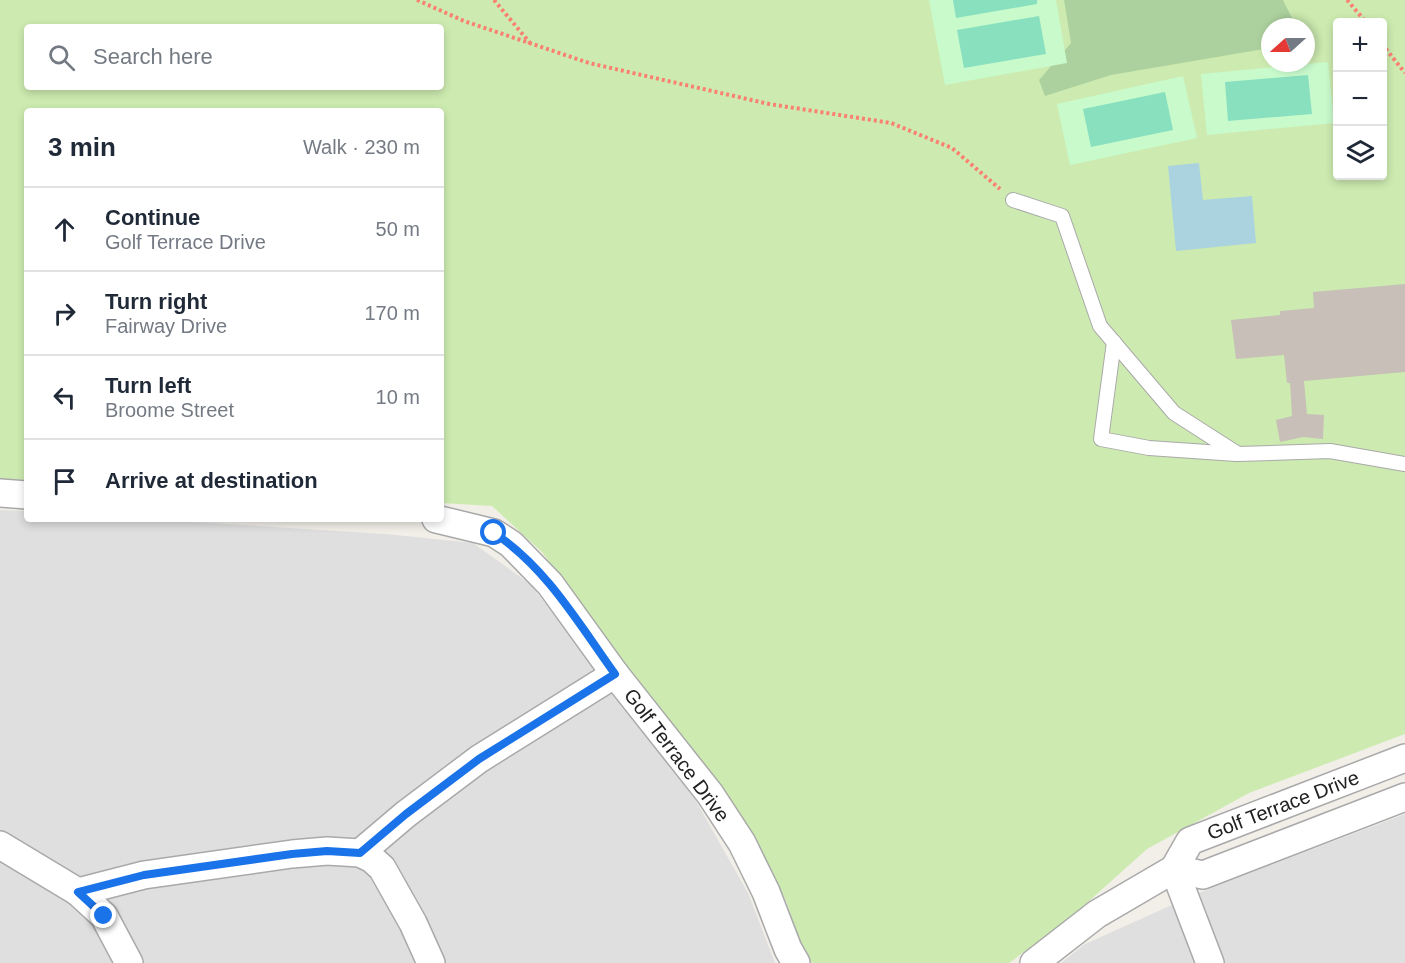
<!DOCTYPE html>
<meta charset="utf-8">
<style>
:root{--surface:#fff;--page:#f6f6f7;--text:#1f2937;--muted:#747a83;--line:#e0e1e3}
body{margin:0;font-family:Helvetica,sans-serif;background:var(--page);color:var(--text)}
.controls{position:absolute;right:18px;top:18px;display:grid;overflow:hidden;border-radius:6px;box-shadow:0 3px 9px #0003}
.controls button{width:54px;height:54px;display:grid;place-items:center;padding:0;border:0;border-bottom:2px solid var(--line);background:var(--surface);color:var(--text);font:30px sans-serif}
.compass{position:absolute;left:1261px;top:18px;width:54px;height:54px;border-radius:50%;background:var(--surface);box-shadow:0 3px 9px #0003;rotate:249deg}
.stop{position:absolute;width:18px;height:18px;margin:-14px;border:4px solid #1a73e8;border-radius:50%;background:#fff}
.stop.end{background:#1a73e8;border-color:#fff;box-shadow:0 2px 6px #0008}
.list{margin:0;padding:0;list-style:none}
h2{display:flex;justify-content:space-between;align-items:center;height:78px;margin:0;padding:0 24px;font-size:26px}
h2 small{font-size:20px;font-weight:400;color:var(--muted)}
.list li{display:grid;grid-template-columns:39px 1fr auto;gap:18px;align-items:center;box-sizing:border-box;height:84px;padding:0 24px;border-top:2px solid var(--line)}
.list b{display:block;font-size:22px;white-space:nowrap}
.list p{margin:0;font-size:20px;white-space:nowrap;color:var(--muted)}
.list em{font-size:20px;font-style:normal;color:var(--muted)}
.icon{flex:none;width:33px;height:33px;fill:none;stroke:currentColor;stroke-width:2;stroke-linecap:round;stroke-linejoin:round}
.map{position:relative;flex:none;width:1405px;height:963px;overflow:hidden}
.search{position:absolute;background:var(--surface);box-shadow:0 3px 9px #0003;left:24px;top:24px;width:420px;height:66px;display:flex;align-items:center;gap:15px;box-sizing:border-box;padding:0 21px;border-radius:6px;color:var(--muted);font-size:22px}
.panel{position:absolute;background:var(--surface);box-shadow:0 3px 9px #0003;left:24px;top:108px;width:420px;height:414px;border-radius:6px}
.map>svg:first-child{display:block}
.residential{fill:#e0dfdf}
.grass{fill:#cdebb0;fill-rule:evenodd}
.forest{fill:#add19e}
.park{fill:#c8facc}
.pitch{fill:#88e0be}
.water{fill:#aad3df}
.building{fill:#c7bfb8}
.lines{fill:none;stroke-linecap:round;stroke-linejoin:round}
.service-casing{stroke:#a9a9a9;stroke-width:16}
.minor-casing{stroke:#a9a9a9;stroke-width:30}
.path{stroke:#fa8072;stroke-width:4;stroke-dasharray:3 3;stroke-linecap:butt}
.service{stroke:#fff;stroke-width:14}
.minor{stroke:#fff;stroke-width:27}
.route{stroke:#1a73e8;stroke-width:8}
.labels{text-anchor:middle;stroke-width:6;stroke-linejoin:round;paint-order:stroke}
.street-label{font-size:20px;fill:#222;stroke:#fff}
</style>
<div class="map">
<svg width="1405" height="963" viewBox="0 0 1405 963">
<rect width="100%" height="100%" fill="#f2efe9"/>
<!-- residential -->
<g class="residential">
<polygon points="0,510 27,511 27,519 147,519 386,534 473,543 530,584 687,785 749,895 775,963 0,963"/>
<polygon points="1405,814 1405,963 1061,963 1085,944 1201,892"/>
</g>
<!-- grass -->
<path class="grass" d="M0,0H1405V734L1249,793L1147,849L1069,919L1009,963H812L803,952L787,903L755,837L542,552L492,506L441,503V111H27V480L0,479ZM1338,22H1382V176H1338ZM27,27H441V87H27ZM1270,27H1306V63H1270Z"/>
<!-- forest -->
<polygon class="forest" points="1064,0 1283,0 1296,26 1270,27 1270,48 1111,75 1045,96 1039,80 1071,43"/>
<!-- park -->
<g class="park">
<polygon points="929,0 1056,0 1067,63 945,85"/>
<polygon points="1328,62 1334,123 1207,135 1201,74"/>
<polygon points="1183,76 1197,138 1070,165 1057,104"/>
</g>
<!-- pitch -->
<g class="pitch">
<polygon points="953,0 1037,0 1037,4 956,18"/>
<polygon points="1039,16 1046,54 964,68 957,30"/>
<polygon points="1308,75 1312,114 1228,121 1225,82"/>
<polygon points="1165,92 1173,130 1091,147 1083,109"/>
</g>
<!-- water -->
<polygon class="water" points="1199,163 1203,200 1252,196 1256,243 1176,251 1168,166"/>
<!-- building -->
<polygon class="building" points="1405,284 1405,372 1304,381 1307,414 1324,415 1323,439 1303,437 1280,442 1276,420 1292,416 1290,383 1287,383 1284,355 1236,359 1231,320 1280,315 1280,311 1314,308 1313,292"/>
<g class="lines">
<!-- service casing -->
<g class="service-casing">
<g id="service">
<polyline points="1013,200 1062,216 1100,326 1174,413 1238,454 1330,451 1405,464"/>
<polyline points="1114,342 1101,439 1149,448 1236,454"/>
</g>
</g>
<!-- minor casing -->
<g class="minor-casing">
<g id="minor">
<polyline points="0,493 27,495"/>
<polyline points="436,519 494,533 511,544 550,584 615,674 710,794 742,843 766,892 788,949 796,963"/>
<polyline points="0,845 78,892 144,875 292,854 327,851 360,853 406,814 479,759 615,674"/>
<polyline points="360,853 372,859 382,868 413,923 431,963"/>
<polyline points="1174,869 1203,875 1405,797"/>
<polyline points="1174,869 1210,963"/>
<polyline points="78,892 104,916 129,963"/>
<polyline points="1034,963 1097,914 1174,869 1190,841 1405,758"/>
</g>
</g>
<!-- path -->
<g class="path">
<polyline points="417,0 464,21 589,63 769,104 891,123 952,148 1000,189"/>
<polyline points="494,0 530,43"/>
<polyline points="1347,0 1366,22"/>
<polyline points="1382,44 1405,73"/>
</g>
<!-- service -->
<use href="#service" class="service"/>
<!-- minor -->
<use href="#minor" class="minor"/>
</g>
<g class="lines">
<!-- route -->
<path class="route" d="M104,916L78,892L144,875L292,854L327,851L360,853L406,814L479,759L615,674C579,624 546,567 494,533"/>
</g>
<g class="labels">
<!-- street labels -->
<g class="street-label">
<text transform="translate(677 755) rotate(53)" y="7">Golf Terrace Drive</text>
<text transform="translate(1283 805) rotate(-21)" y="7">Golf Terrace Drive</text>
</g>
</g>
</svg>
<div class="controls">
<button>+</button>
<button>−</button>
<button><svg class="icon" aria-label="layers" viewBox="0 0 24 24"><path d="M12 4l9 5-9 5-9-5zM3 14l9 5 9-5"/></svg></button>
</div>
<svg class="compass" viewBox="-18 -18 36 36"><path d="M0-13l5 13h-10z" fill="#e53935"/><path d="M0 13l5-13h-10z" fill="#747a83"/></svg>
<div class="stop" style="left:494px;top:533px"></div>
<div class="stop end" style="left:104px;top:916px"></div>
<div class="search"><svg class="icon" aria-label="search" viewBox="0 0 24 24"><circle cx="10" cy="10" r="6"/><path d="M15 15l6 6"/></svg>Search here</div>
<section class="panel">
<h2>3 min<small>Walk · 230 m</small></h2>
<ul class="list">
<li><svg class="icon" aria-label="ahead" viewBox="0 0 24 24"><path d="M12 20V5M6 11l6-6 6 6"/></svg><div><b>Continue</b><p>Golf Terrace Drive</p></div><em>50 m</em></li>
<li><svg class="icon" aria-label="right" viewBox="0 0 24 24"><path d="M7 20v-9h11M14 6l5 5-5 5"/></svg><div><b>Turn right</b><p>Fairway Drive</p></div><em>170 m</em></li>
<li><svg class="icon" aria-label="left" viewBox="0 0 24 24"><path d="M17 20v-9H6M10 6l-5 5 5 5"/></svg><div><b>Turn left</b><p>Broome Street</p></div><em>10 m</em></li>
<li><svg class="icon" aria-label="arrive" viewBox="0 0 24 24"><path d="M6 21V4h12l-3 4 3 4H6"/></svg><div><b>Arrive at destination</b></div></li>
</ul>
</section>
</div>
